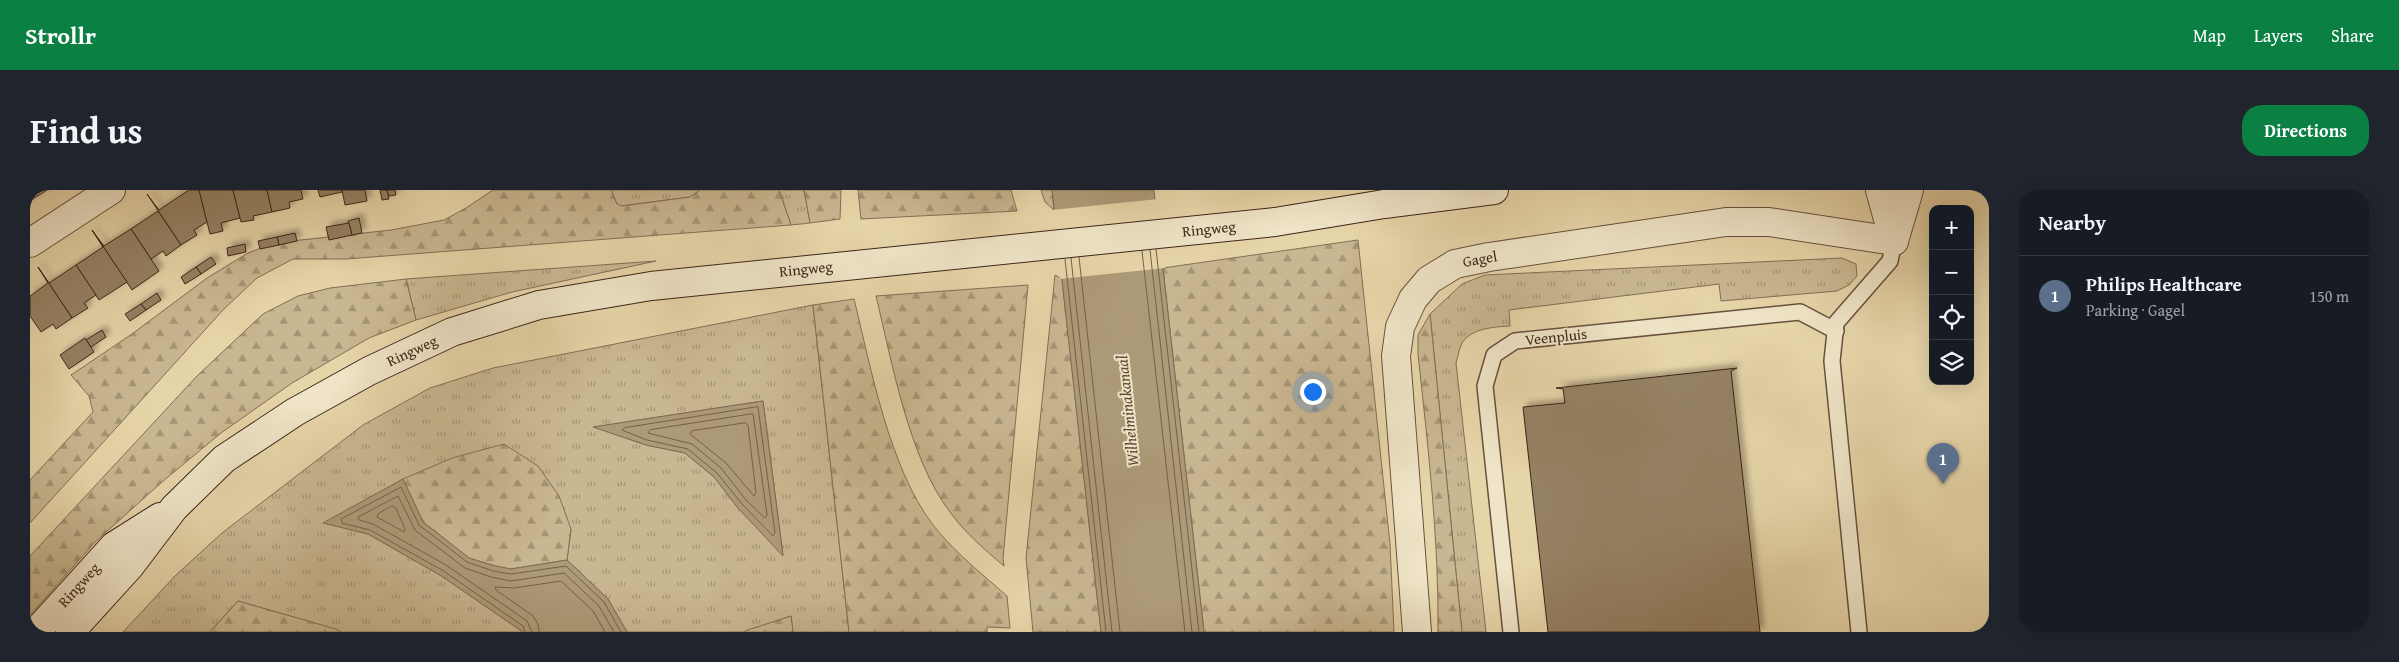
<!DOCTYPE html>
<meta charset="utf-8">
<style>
:root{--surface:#171b24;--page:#20242c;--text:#f1f3f6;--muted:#9ea1a6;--line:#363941;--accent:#0b8043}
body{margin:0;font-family:"Gentium Book Plus",serif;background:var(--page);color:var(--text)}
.controls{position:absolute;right:15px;top:15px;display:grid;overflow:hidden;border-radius:10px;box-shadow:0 5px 20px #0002}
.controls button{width:45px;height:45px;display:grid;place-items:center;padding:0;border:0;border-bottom:1px solid var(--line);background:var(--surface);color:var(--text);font:25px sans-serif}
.you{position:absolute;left:1282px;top:201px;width:18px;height:18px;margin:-12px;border:4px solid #fff;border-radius:50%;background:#1a73e8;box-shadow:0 0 0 8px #1a73e833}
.badge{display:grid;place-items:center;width:32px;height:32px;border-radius:50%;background:var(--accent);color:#fff;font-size:16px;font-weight:700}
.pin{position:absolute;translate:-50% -41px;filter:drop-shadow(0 1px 2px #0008)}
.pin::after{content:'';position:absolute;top:26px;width:18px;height:15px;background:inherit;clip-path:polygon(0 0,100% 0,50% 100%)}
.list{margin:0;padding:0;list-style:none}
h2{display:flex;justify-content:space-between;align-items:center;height:65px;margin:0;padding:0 20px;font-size:21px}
h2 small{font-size:16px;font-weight:400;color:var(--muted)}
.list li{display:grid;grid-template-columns:32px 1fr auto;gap:15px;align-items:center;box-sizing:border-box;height:80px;padding:0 20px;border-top:1px solid var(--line)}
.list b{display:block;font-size:19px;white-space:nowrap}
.list p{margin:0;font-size:16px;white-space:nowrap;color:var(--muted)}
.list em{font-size:16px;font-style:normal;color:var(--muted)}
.icon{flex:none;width:28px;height:28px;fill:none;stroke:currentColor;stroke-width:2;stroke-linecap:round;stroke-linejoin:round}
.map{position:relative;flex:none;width:1959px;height:442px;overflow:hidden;border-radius:20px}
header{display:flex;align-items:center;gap:30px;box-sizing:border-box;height:70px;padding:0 25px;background:var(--accent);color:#fff}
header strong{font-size:24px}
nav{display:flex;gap:28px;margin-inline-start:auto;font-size:18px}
.intro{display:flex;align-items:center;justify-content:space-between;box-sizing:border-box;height:120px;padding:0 30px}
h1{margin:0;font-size:35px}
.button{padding:12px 22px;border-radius:20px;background:var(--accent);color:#fff;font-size:18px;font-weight:700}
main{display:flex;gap:30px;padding:0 30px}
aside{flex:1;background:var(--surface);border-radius:20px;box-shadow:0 5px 20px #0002}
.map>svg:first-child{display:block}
.grass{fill:url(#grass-tufts);stroke:#836e56;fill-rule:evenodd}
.forest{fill:url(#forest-firs);stroke:#836e56}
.water{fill:#ad9a78;stroke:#806c52}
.pier{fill:#e6d5a9}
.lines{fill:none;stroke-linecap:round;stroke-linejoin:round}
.shore{stroke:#756049;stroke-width:1}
.building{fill:#958164;stroke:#3d261a;filter:url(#shadow)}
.lane-casing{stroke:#67523e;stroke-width:18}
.street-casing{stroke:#67523e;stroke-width:30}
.secondary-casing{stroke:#3d261a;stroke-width:30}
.lane{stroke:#efe4c7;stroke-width:15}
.street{stroke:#efe4c7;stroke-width:28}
.secondary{stroke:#efe4c7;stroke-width:28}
.labels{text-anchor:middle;stroke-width:4;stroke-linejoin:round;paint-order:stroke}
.street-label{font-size:15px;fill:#3d261a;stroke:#efe4c7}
.water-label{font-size:16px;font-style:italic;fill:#5f4936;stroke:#efe4c7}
</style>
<header>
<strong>Strollr</strong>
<nav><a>Map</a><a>Layers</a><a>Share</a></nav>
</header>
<div class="intro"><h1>Find us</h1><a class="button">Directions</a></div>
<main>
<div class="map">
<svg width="1959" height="442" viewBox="0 0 1959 442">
<defs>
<pattern id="grass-tufts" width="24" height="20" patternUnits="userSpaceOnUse" patternTransform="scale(1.25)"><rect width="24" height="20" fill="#c9b791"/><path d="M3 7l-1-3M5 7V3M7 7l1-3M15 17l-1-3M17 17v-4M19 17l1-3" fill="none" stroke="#a49576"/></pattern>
<pattern id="forest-firs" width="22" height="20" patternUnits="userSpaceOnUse" patternTransform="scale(1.25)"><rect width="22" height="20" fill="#c9b791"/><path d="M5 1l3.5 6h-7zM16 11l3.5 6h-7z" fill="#a49576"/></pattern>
<filter id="shadow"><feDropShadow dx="4.5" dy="-4.5" stdDeviation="2.5" flood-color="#0004"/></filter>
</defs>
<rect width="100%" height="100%" fill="#e6d5a9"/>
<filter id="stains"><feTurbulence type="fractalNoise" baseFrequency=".004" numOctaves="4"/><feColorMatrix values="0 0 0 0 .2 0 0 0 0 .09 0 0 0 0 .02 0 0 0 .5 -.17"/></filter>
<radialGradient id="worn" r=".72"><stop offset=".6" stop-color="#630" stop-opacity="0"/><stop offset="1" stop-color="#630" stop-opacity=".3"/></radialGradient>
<!-- grass -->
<g class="grass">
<polygon points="581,0 670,0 660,7 591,16 587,14"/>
<polygon points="749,0 774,0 780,33 761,35"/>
<path d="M1812,68L1826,74L1827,86L1819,95L1807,101L1691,111L1689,94L1479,120L1480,136C1465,137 1441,138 1432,153C1429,159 1428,167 1426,173L1456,442H1432L1400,124L1432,94L1455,85Z"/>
<polygon points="626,71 482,102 386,130 376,89"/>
<path d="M783,115L819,442H763L761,426L714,442H597L578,409L537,370L541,339L373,289L294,333L338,344L410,385L493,442H311L208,411L180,442H93L145,386L192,343L333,235L400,198L463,178ZM733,211L753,365L708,318L684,287L655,263L616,255L564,237Z"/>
</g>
<!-- forest -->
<g class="forest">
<polygon points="463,0 581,0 587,14 592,16 660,7 670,0 749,0 761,35 316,69 263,69 227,88 193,120 0,333 0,290 63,222 59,206 41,185 102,144 177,88 218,63 244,53 361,40 414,30 436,18"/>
<polygon points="774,0 811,0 810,29 780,33"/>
<polygon points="828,0 981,0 987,21 831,29"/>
<polygon points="1011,0 1022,0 1024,20 1015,12"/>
<polygon points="1328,50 1360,354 1364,442 1174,442 1133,78"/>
<polygon points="1025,85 1032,89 1071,442 1003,442 996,368"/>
<polygon points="376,89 386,130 339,148 262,193 191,243 132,292 65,352 0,425 0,366 167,186 233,124 268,106 300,98"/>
<path d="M998,95L973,368L974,376C954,359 935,343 920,322C879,269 862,172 846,106Z"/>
<path d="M824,109C841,178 859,277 903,335C924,362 951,383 977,406L980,438L957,437V442H819L783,115Z"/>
<path d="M1400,124L1432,442H1408C1409,349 1398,257 1388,164V145Z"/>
<polygon points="474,254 508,276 529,306 541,339 537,370 481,379 465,376 439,368 393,332 373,289 422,268"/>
<polygon points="208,411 306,439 311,442 180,442"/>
<polygon points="761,426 763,442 714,442 715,441"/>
</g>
<!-- water -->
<g class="water">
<polygon points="1022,0 1124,0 1174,442 1071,442"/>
<polygon points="733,211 753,366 708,318 684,287 655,263 616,255 563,237"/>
<polygon points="373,289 393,332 439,368 465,376 481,379 537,370 578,409 597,442 493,442 410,385 338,344 293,333"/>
</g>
<!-- pier -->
<polygon class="pier" points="1128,9 1135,78 1030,89 1022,20"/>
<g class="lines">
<!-- shore -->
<g class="shore">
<polyline points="1126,59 1169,442"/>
<polyline points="1120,60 1162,442"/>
<polyline points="1112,61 1155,442"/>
<polyline points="1049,67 1090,442"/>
<polyline points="1041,68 1082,442"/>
<polyline points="1035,69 1076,442"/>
<polygon points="728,217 745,343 743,346 712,314 687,283 658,259 617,250 592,240 594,238"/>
<polygon points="723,224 737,325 735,328 716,310 691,278 662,254 618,243 620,240"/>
<polygon points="715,233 718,235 726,303 724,306 696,273 660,244 662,241"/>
<polygon points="362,316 366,318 375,339 374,342 347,327 348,324"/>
<polyline points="495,442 493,436 412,380 340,340 312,333 311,329 371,297 389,335 437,372 463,381 481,384 536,376 574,412 591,442"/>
<polyline points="502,442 497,431 416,375 343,334 329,330 328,327 368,306 385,340 435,378 461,387 481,391 534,383 569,416 584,442"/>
<polyline points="509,442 508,434 503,426 466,400 465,397 484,398 531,391 563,421 575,442"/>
</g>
</g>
<!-- building -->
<g class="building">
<polygon points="0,0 17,0 0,11"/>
<polygon points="159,0 169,0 177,32 164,40 167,45 151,55 117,4 129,20"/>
<polygon points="169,0 203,0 210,28 191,33 193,41 180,44"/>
<polygon points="203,0 237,0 242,22 223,26 224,30 211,32"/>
<polygon points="237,0 271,0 273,9 259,12 260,18 242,22"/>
<polygon points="288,0 312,0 312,2 290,7"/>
<polygon points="312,0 335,0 337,11 315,15"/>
<polygon points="350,0 357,0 359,9 352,10"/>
<polygon points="357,0 365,0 366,5 359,6"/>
<polygon points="128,21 151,55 136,66 133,61 121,69 101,39"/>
<polygon points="329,28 332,43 322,45 318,31"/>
<polygon points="319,33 322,45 299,50 296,37"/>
<polygon points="101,39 129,81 102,100 62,40 74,56"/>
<polygon points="62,40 97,92 69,110 46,75 73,57"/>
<polygon points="265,43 267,51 249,55 247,47"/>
<polygon points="247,47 249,55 230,59 228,51"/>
<polygon points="215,54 216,62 198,66 197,58"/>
<polygon points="181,67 186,74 171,84 166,77"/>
<polygon points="46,75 66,105 54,113 58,118 42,128 8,77 19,93"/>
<polygon points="8,77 42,128 26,139 23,134 11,142 0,126 0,106 18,93"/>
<polygon points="166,77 171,84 155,94 151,87"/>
<polygon points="127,103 131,110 116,120 111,114"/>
<polygon points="111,114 116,120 100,131 95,124"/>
<polygon points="72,140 76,147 61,157 56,150"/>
<polygon points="55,148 64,162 39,179 30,165"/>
<polygon points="1707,178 1701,181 1730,442 1518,442 1493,217 1535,213 1533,199 1526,198"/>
</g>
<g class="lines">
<!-- lane casing -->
<g class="lane-casing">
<g id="lane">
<polyline points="1481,442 1455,196 1464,165 1485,151 1770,122 1806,141"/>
<polyline points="1829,442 1802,171 1806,133 1860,71 1864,51"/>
</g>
</g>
<!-- street casing -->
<g class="street-casing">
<g id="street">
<polyline points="1850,0 1864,51"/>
<polyline points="1864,51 1879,0"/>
<polyline points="0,53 81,0"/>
<polyline points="1387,442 1366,166 1370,137 1383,109 1399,90 1425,74 1459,67 1696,32 1739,32 1864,51"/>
</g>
</g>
<!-- secondary casing -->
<g class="secondary-casing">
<g id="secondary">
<polyline points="6,442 84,356 130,327"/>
<polyline points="40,442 100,376 144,318 194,269 265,222 339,181 422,142 509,115 621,96 1245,32 1354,14 1464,0"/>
</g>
</g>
<!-- lane -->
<use href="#lane" class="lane"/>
<!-- street -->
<use href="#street" class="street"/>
<!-- secondary -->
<use href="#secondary" class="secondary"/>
</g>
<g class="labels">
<!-- street labels -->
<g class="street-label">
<text transform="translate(1179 39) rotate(-6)" y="5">Ringweg</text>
<text transform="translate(1450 69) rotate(-10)" y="5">Gagel</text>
<text transform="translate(776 79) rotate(-6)" y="5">Ringweg</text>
<text transform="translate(1526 147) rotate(-6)" y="5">Veenpluis</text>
<text transform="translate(382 161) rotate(-25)" y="5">Ringweg</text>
<text transform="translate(49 395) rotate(-48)" y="5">Ringweg</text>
</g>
<!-- water labels -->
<g class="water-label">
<text transform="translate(1097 221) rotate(-96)" y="6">Wilhelminakanaal</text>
</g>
</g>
<rect width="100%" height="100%" filter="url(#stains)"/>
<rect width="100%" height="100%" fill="url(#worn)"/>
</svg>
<div class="controls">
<button>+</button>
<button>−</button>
<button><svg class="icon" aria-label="locate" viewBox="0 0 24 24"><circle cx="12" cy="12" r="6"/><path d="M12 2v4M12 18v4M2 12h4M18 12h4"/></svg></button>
<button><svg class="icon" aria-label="layers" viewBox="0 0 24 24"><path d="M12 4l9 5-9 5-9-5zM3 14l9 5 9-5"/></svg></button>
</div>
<div class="you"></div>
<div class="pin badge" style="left:1913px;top:294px;background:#5c6f8a">1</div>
</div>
<aside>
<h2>Nearby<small></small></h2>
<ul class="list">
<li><span class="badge" style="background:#5c6f8a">1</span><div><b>Philips Healthcare</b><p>Parking · Gagel</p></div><em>150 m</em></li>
</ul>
</aside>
</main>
